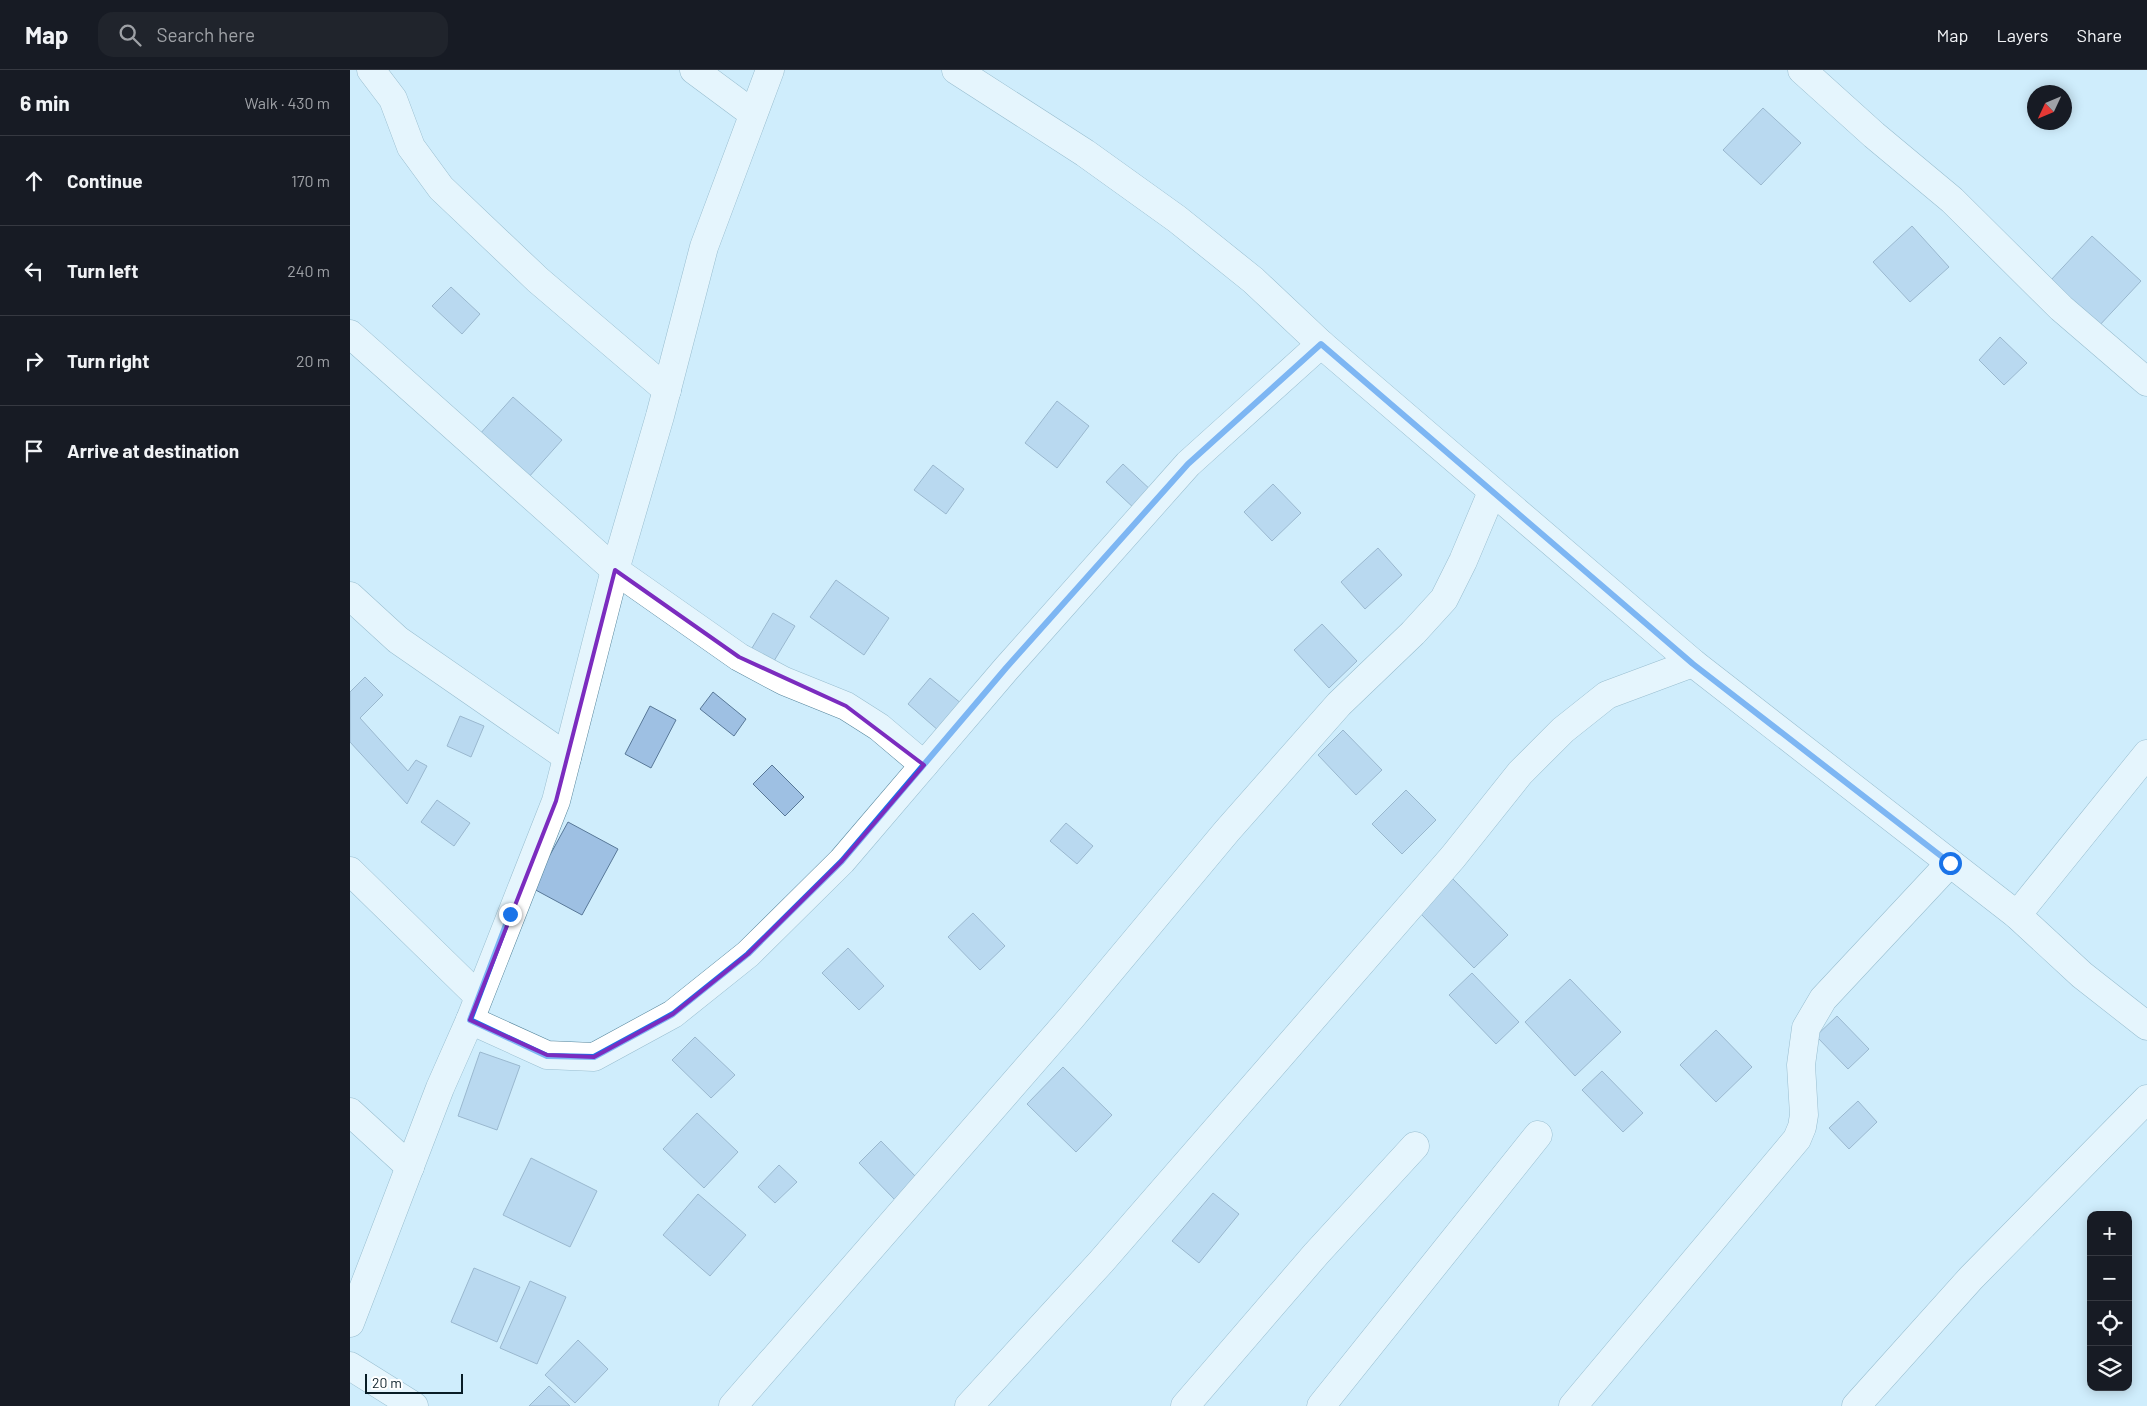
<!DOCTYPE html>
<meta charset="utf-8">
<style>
:root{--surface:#171b24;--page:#20242c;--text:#f1f3f6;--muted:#9ea1a6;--line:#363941}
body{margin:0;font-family:Barlow,sans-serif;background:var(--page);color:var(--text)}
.controls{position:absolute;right:15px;bottom:15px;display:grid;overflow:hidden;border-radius:10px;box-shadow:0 2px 12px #0003}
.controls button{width:45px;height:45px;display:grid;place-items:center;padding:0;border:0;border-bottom:1px solid var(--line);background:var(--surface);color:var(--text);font:25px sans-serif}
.compass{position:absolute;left:1677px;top:15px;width:45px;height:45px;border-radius:50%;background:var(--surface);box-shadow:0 2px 12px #0003;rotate:226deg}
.scale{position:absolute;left:15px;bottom:12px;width:98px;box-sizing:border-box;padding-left:5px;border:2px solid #091d26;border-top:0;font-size:14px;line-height:18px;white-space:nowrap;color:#091d26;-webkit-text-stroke:4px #fff;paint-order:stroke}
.stop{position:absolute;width:15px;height:15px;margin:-11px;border:4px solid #1a73e8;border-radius:50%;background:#fff}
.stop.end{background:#1a73e8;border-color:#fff;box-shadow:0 1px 5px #0008}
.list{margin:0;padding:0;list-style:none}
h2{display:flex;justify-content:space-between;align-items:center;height:65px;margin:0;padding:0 20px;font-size:21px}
h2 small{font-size:16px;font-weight:400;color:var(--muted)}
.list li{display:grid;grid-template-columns:32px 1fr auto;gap:15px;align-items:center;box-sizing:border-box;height:90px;padding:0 20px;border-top:1px solid var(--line)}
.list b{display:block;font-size:19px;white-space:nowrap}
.list em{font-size:16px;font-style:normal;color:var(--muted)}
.icon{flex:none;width:28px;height:28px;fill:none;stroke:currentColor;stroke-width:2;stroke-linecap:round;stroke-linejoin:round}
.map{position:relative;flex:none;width:1797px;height:1336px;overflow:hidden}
header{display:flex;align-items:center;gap:30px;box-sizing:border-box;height:70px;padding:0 25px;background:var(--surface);border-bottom:1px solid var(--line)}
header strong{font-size:24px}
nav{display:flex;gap:28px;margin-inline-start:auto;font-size:18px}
.search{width:350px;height:45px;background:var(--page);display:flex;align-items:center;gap:12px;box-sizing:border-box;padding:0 18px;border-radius:15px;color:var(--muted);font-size:19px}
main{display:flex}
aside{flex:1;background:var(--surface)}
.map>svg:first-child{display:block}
.building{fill:#9ec0e3;stroke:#587898}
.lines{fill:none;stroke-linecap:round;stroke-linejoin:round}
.minor-casing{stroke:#55859c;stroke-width:29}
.minor{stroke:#fff;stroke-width:28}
.route{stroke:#1a73e8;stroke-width:6}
.marked{fill:none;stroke:#7b2cbf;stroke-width:4;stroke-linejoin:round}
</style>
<header>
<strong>Map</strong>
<div class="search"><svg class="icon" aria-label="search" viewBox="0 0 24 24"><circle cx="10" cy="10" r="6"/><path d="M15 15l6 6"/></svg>Search here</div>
<nav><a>Map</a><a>Layers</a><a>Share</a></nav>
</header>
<main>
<aside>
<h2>6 min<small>Walk · 430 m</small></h2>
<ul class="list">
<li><svg class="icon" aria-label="ahead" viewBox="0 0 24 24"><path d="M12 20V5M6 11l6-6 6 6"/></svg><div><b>Continue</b></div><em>170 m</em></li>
<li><svg class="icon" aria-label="left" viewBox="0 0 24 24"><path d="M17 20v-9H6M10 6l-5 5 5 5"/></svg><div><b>Turn left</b></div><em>240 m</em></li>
<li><svg class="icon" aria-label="right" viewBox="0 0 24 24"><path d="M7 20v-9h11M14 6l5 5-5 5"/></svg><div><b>Turn right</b></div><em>20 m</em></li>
<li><svg class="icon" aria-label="arrive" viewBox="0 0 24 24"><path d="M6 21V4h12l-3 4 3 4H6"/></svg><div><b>Arrive at destination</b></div></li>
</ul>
</aside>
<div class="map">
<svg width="1797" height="1336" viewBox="0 0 1797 1336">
<rect width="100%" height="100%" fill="#cfedfc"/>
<!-- building -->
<g class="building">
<polygon points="1413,38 1451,73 1411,115 1373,80"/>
<polygon points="1562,156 1599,197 1560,232 1523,192"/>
<polygon points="1742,166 1791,211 1748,257 1700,211"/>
<polygon points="101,217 130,244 112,264 82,236"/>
<polygon points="1650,267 1677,293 1654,315 1629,290"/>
<polygon points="163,327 212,370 169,418 120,375"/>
<polygon points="707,331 739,356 707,398 675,373"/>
<polygon points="773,394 803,422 786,440 756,412"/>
<polygon points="583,395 614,419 596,444 564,420"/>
<polygon points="923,414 951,443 922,471 894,442"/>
<polygon points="1028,478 1052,505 1015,539 991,512"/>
<polygon points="486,510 539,548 514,585 460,547"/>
<polygon points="423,543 445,556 415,606 393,593"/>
<polygon points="972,554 1007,591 979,618 944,580"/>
<polygon points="15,607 33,625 10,648 58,701 66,690 77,696 57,734 0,672 0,622"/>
<polygon points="580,608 612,634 589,661 558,634"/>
<polygon points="363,622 396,649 384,666 350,639"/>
<polygon points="300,636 326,650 301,698 275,684"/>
<polygon points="110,646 134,656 121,687 97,676"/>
<polygon points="993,660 1032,700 1006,725 968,685"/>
<polygon points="422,695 454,727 435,746 403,714"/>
<polygon points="1056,720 1086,750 1052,784 1022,754"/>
<polygon points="87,730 120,753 104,776 71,752"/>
<polygon points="218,752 268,779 232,845 182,818"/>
<polygon points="716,753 743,776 727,794 700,771"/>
<polygon points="1102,808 1158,865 1124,898 1068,841"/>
<polygon points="623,843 655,876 630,900 598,867"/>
<polygon points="498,878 534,916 509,940 472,903"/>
<polygon points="1122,903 1169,952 1146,974 1099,925"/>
<polygon points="1220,909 1271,962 1225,1006 1175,952"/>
<polygon points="1487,946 1519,979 1498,999 1466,966"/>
<polygon points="1366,960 1402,997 1366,1032 1330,995"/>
<polygon points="345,967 385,1005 361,1028 322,990"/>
<polygon points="130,982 170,996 147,1060 108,1046"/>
<polygon points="713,997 762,1045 726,1082 677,1034"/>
<polygon points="1252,1001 1293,1043 1273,1062 1232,1020"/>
<polygon points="1508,1031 1527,1052 1499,1079 1479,1058"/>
<polygon points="347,1043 388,1082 354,1118 313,1079"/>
<polygon points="531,1071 568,1109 546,1131 509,1093"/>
<polygon points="181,1088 247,1121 220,1177 153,1145"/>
<polygon points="429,1095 447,1112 425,1133 408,1117"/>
<polygon points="863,1123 889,1144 849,1193 822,1171"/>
<polygon points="348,1124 396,1165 360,1206 313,1165"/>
<polygon points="124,1198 170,1217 147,1272 101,1252"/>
<polygon points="180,1211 216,1227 187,1294 150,1278"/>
<polygon points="228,1270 258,1299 225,1333 195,1305"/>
<polygon points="199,1316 220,1336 179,1336"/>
</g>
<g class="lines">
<!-- minor casing -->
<g class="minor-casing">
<g id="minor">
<polyline points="21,0 43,29 61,77 91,118 188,210 317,320"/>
<polyline points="344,0 402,43"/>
<polyline points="606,0 735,83 827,149 903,210 971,274 1343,593 1667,845 1732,905 1797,956"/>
<polyline points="1452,0 1524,65 1602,130 1711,238 1797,312"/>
<polyline points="0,264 265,500 389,587 434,611 496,636 529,657 574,695"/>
<polyline points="0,526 48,570 217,687"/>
<polyline points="0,801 128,926"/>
<polyline points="1667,845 1797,684"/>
<polyline points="120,950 197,985 244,987 323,944 398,884 492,791 656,599 838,394 971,274"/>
<polyline points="0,1042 60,1097"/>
<polyline points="0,1253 90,1018 120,950 206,731 265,500 310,346 354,177 420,0"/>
<polyline points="0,1296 64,1336"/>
<polyline points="383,1336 721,948 877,761 989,634 1063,563 1094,529 1113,491 1142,422"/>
<polyline points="619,1336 751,1192 1103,787 1170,703 1213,660 1257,625 1343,593"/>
<polyline points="835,1336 966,1184 1065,1076"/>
<polyline points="971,1336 1188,1065"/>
<polyline points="1223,1336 1447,1069 1452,1057 1454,1045 1451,995 1456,958 1473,929 1600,793"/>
<polyline points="1506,1336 1621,1208 1797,1029"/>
</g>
</g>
<!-- minor -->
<use href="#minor" class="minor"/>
</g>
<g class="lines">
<!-- route -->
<polyline class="route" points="160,844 120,950 197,986 244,987 323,944 398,884 492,791 656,598 838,394 971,274 1343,594 1600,793"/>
</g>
<!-- marked area -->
<path d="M0 0H1797V1336H0ZM265,500L389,587L496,636L574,695L492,791L398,884L323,944L244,987L197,985L120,950L206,731Z" fill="#cfedfc" fill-opacity=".55" fill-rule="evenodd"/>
<path class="marked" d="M265,500L389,587L496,636L574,695L492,791L398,884L323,944L244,987L197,985L120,950L206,731Z"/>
</svg>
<div class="controls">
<button>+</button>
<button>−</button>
<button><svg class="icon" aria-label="locate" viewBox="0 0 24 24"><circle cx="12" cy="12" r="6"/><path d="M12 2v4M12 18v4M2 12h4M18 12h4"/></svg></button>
<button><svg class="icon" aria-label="layers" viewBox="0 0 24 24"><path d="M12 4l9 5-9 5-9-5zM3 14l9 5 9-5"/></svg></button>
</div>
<svg class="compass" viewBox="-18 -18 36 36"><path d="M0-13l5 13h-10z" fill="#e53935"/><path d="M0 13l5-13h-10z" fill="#9ea1a6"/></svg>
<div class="scale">20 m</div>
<div class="stop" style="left:1600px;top:793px"></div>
<div class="stop end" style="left:160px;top:844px"></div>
</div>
</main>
